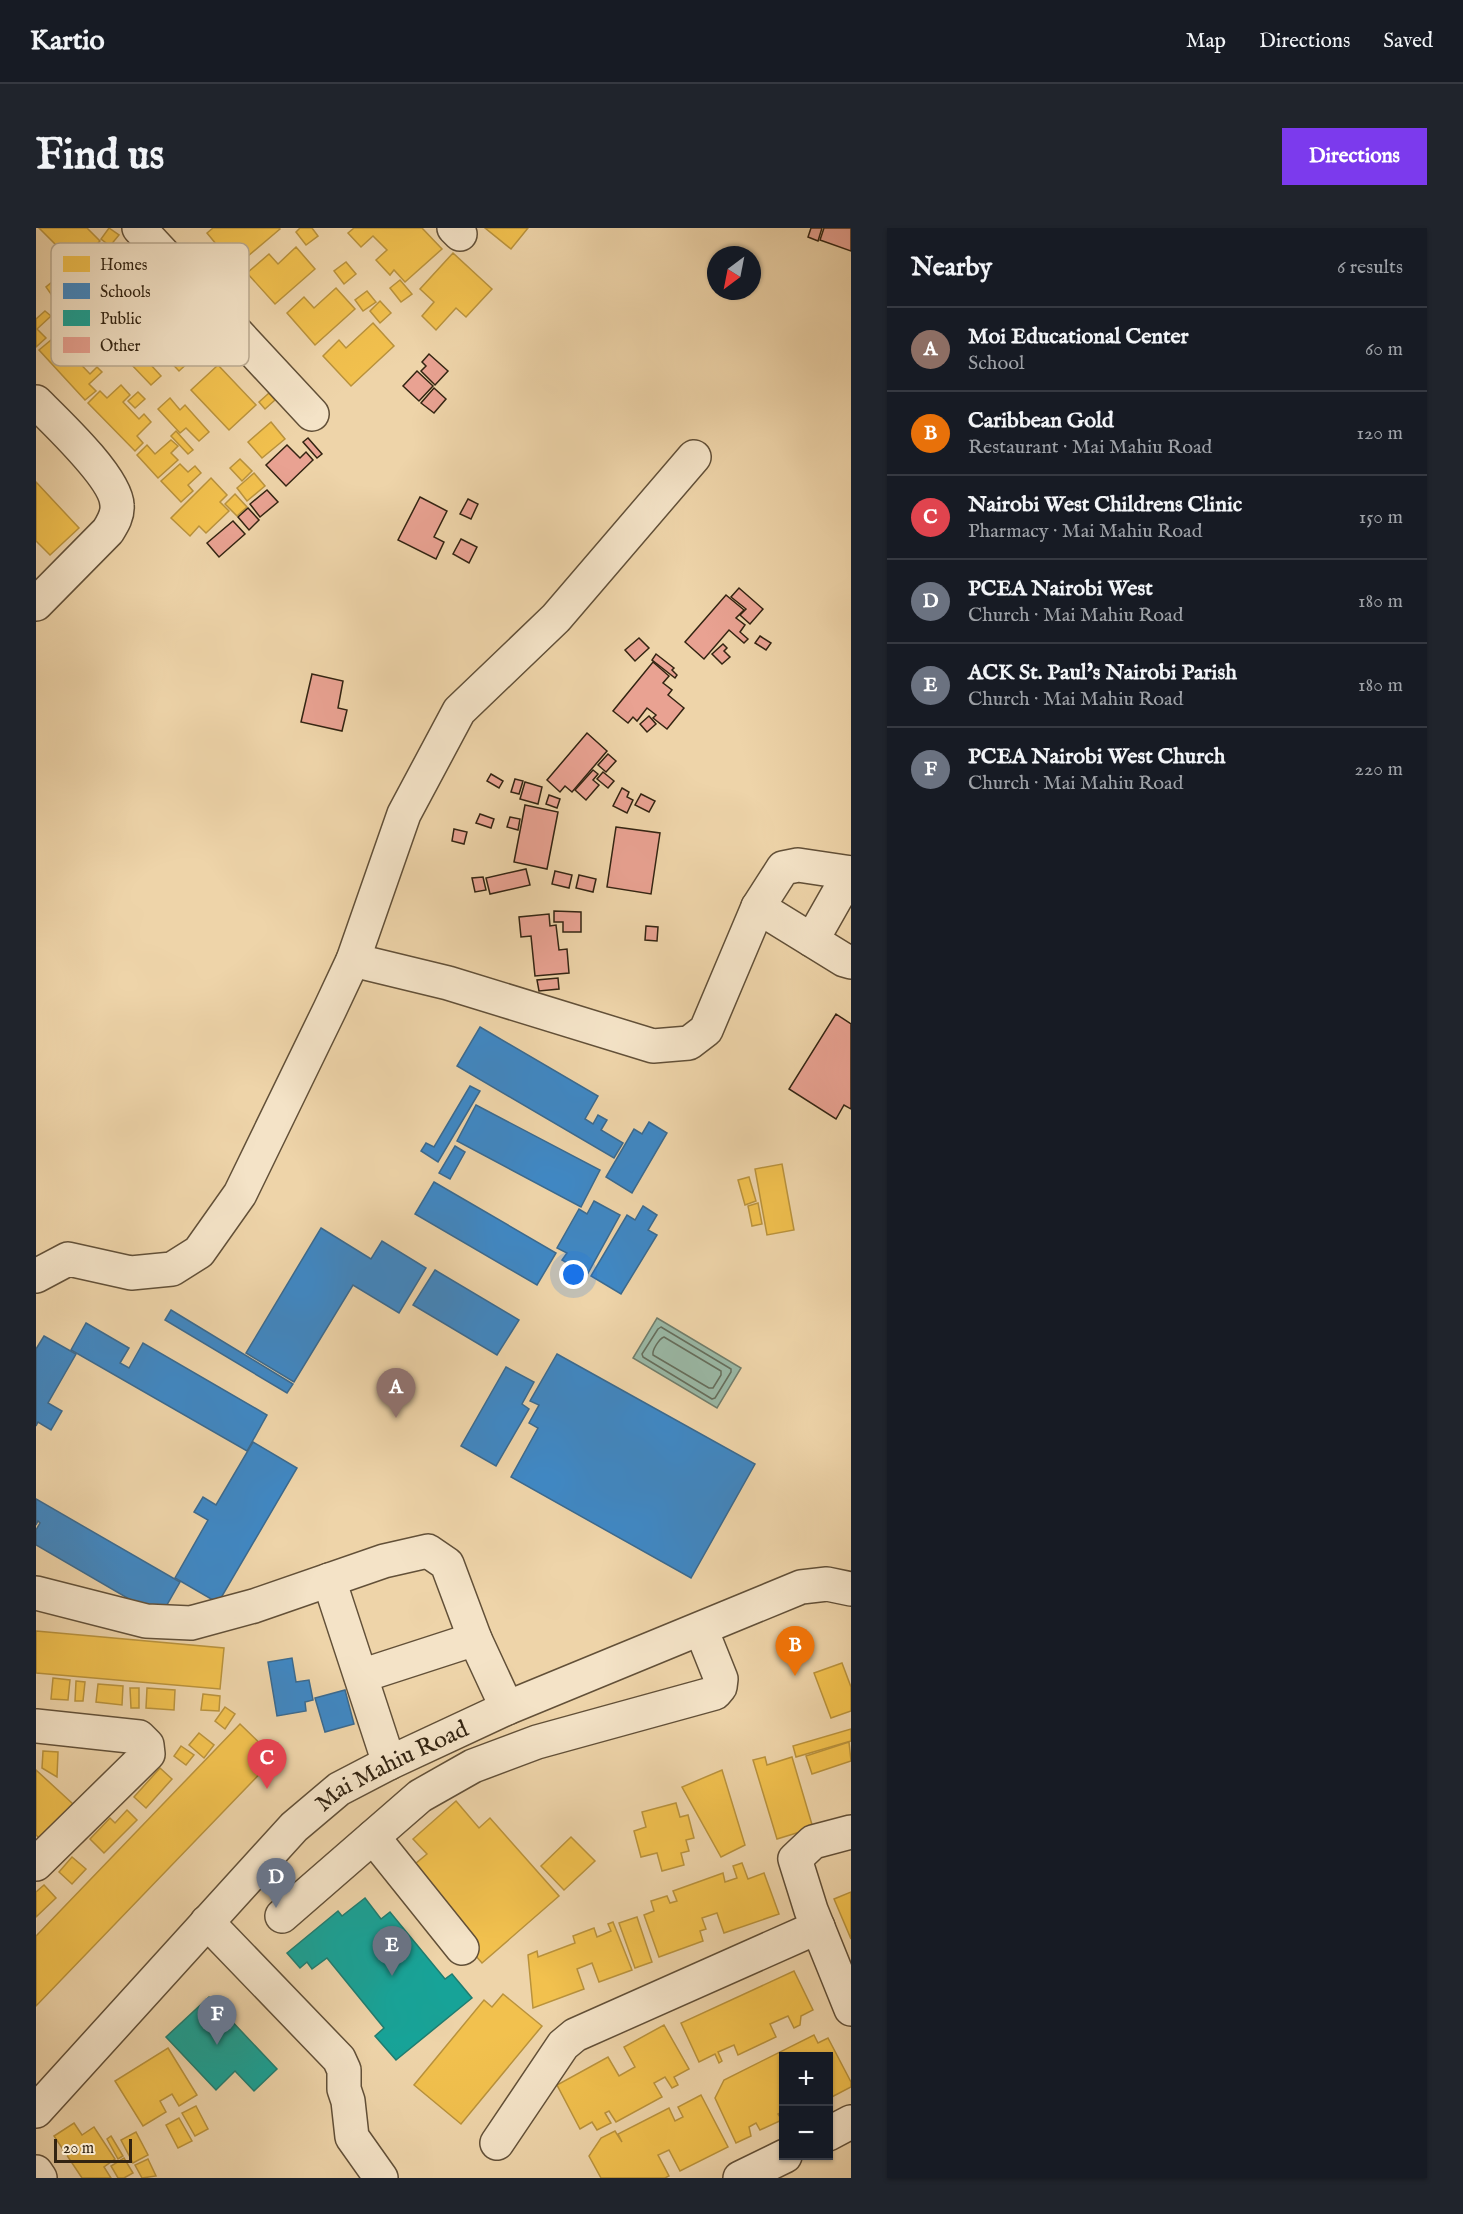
<!DOCTYPE html>
<meta charset="utf-8">
<style>
:root{--surface:#171b24;--page:#20242c;--text:#f1f3f6;--muted:#9ea1a6;--line:#363941;--accent:#7c3aed}
body{margin:0;font-family:"IM FELL English",serif;background:var(--page);color:var(--text)}
.controls{position:absolute;right:18px;bottom:18px;display:grid;overflow:hidden;border-radius:0px;box-shadow:0 2px 4px #0004}
.controls button{width:54px;height:54px;display:grid;place-items:center;padding:0;border:0;border-bottom:2px solid var(--line);background:var(--surface);color:var(--text);font:30px sans-serif}
.compass{position:absolute;left:671px;top:18px;width:54px;height:54px;border-radius:50%;background:var(--surface);box-shadow:0 2px 4px #0004;rotate:212deg}
.scale{position:absolute;left:18px;bottom:15px;width:78px;box-sizing:border-box;padding-left:6px;border:3px solid #332412;border-top:0;font-size:16px;line-height:21px;white-space:nowrap;color:#332412;-webkit-text-stroke:4px #f4e3c7;paint-order:stroke}
.you{position:absolute;left:538px;top:1047px;width:21px;height:21px;margin:-15px;border:4px solid #fff;border-radius:50%;background:#1a73e8;box-shadow:0 0 0 9px #1a73e833}
.badge{display:grid;place-items:center;width:39px;height:39px;border-radius:50%;background:var(--accent);color:#fff;font-size:20px;font-weight:700}
.pin{position:absolute;translate:-50% -50px;filter:drop-shadow(0 2px 3px #0008)}
.pin::after{content:'';position:absolute;top:32px;width:21px;height:18px;background:inherit;clip-path:polygon(0 0,100% 0,50% 100%)}
.list{margin:0;padding:0;list-style:none}
h2{display:flex;justify-content:space-between;align-items:center;height:78px;margin:0;padding:0 24px;font-size:26px}
h2 small{font-size:20px;font-weight:400;color:var(--muted)}
.list li{display:grid;grid-template-columns:39px 1fr auto;gap:18px;align-items:center;box-sizing:border-box;height:84px;padding:0 24px;border-top:2px solid var(--line)}
.list b{display:block;font-size:22px;white-space:nowrap}
.list p{margin:0;font-size:20px;white-space:nowrap;color:var(--muted)}
.list em{font-size:20px;font-style:normal;color:var(--muted)}
.map{position:relative;flex:none;width:815px;height:1950px;overflow:hidden;border-radius:0px}
header{display:flex;align-items:center;gap:36px;box-sizing:border-box;height:84px;padding:0 30px;background:var(--surface);border-bottom:2px solid var(--line)}
header strong{font-size:28px}
nav{display:flex;gap:33px;margin-inline-start:auto;font-size:21px}
.intro{display:flex;align-items:center;justify-content:space-between;box-sizing:border-box;height:144px;padding:0 36px}
h1{margin:0;font-size:42px}
.button{padding:15px 27px;border-radius:0px;background:var(--accent);color:#fff;font-size:21px;font-weight:700}
main{display:flex;gap:36px;padding:0 36px}
aside{flex:1;background:var(--surface);border-radius:0px;box-shadow:0 2px 4px #0004}
.map>svg:first-child{display:block}
.water{fill:#9ab8a5;stroke:#717d6a;stroke-width:1.5}
.homes{fill:#f2c14e;stroke:#b9923c;stroke-width:1.5}
.schools{fill:#3f88c5;stroke:#3b6a8f;stroke-width:1.5}
.public{fill:#17a398;stroke:#1f7d70;stroke-width:1.5}
.lines{fill:none;stroke-linecap:round;stroke-linejoin:round}
.shore{stroke:#666e5c;stroke-width:1.5}
.building{fill:#e9a292;stroke:#332412;stroke-width:1.5}
.minor-casing{stroke:#625038;stroke-width:36}
.minor{stroke:#f4e3c7;stroke-width:33}
.labels{text-anchor:middle;stroke-width:6;stroke-linejoin:round;paint-order:stroke}
.street-label{font-size:24px;fill:#332412;stroke:#f4e3c7}
.key{fill:#f4e3c7;stroke:#baaa91;stroke-width:1.5}
.key-label{font-size:16px;fill:#332412}
</style>
<header>
<strong>Kartio</strong>
<nav><a>Map</a><a>Directions</a><a>Saved</a></nav>
</header>
<div class="intro"><h1>Find us</h1><a class="button">Directions</a></div>
<main>
<div class="map">
<svg width="815" height="1950" viewBox="0 0 815 1950">
<rect width="100%" height="100%" fill="#eed4a9"/>
<filter id="stains"><feTurbulence type="fractalNoise" baseFrequency=".00333" numOctaves="4"/><feColorMatrix values="0 0 0 0 .2 0 0 0 0 .09 0 0 0 0 .02 0 0 0 .5 -.17"/></filter>
<radialGradient id="worn" r=".72"><stop offset=".6" stop-color="#630" stop-opacity="0"/><stop offset="1" stop-color="#630" stop-opacity=".3"/></radialGradient>
<!-- water -->
<polygon class="water" points="621,1090 705,1140 681,1180 597,1130"/>
<!-- homes -->
<g class="homes">
<polygon points="3,0 51,0 64,13 40,37"/>
<polygon points="73,0 83,7 74,18 65,11"/>
<polygon points="177,0 243,0 244,1 199,39 171,5"/>
<polygon points="264,0 276,0 282,8 270,17 260,4"/>
<polygon points="318,0 386,0 406,21 369,54 358,42 354,47 340,32 351,22 337,8 325,19 312,5"/>
<polygon points="449,0 492,0 475,21"/>
<polygon points="260,19 279,41 239,76 211,45 233,26 242,36"/>
<polygon points="417,25 456,61 430,89 420,80 400,102 386,88 398,74 384,61"/>
<polygon points="310,34 320,46 308,56 298,43"/>
<polygon points="27,45 35,55 17,69 10,59"/>
<polygon points="364,52 376,66 365,74 354,60"/>
<polygon points="300,60 319,81 279,117 251,85 268,69 278,80"/>
<polygon points="331,63 340,74 327,83 319,72"/>
<polygon points="344,73 355,85 344,95 334,83"/>
<polygon points="9,83 15,88 1,101 10,110 0,119 0,91"/>
<polygon points="130,83 166,122 143,143 107,105"/>
<polygon points="337,95 358,118 315,158 287,128 303,112 310,120"/>
<polygon points="36,110 41,115 32,123 54,146 61,139 66,144 53,156 60,163 49,172 3,122 15,112 23,121"/>
<polygon points="103,124 125,148 115,157 93,134"/>
<polygon points="182,137 220,177 193,202 155,162"/>
<polygon points="85,157 94,167 87,174 103,191 108,186 115,194 101,208 107,215 99,223 52,175 64,163 71,170"/>
<polygon points="102,164 109,171 99,180 92,173"/>
<polygon points="233,165 239,172 229,181 223,174"/>
<polygon points="134,170 144,182 149,177 173,204 163,213 150,200 144,205 122,181"/>
<polygon points="235,194 249,211 226,230 212,214"/>
<polygon points="140,203 157,222 152,226 135,208"/>
<polygon points="135,212 142,218 135,225 142,232 122,250 101,227 111,217 119,226"/>
<polygon points="204,231 216,243 206,253 194,240"/>
<polygon points="144,236 152,244 159,238 165,245 152,257 157,263 145,274 125,253"/>
<polygon points="218,245 229,258 211,273 201,260"/>
<polygon points="175,250 191,267 184,274 193,283 170,305 163,298 154,308 135,290"/>
<polygon points="0,254 43,300 14,327 0,313"/>
<polygon points="199,266 211,279 201,288 189,276"/>
<polygon points="746,936 758,1002 731,1007 719,941"/>
<polygon points="713,949 720,973 709,977 702,952"/>
<polygon points="722,975 726,996 716,998 712,978"/>
<polygon points="0,1403 188,1420 184,1461 0,1445"/>
<polygon points="806,1435 815,1459 815,1483 795,1490 778,1445"/>
<polygon points="17,1450 34,1452 32,1472 15,1471"/>
<polygon points="40,1453 49,1454 47,1473 39,1473"/>
<polygon points="62,1456 87,1458 86,1477 60,1474"/>
<polygon points="94,1460 103,1460 103,1480 95,1480"/>
<polygon points="111,1460 139,1462 138,1482 110,1480"/>
<polygon points="167,1466 184,1468 183,1483 165,1482"/>
<polygon points="189,1479 199,1486 189,1501 179,1493"/>
<polygon points="204,1496 239,1530 0,1778 0,1708"/>
<polygon points="815,1501 815,1513 760,1529 757,1518"/>
<polygon points="163,1505 178,1517 168,1530 153,1517"/>
<polygon points="813,1514 815,1533 776,1546 770,1528"/>
<polygon points="145,1518 158,1527 150,1537 138,1528"/>
<polygon points="7,1523 22,1524 21,1549 6,1540"/>
<polygon points="729,1529 731,1537 756,1529 777,1600 741,1611 717,1532"/>
<polygon points="124,1540 136,1551 110,1580 98,1569"/>
<polygon points="0,1542 37,1576 5,1612 0,1607"/>
<polygon points="686,1542 709,1617 685,1629 646,1559"/>
<polygon points="420,1573 443,1600 454,1590 523,1668 446,1735 373,1652 379,1636 391,1626 377,1611"/>
<polygon points="640,1575 644,1589 652,1587 658,1610 650,1612 653,1623 645,1625 648,1637 626,1643 621,1625 605,1629 598,1603 610,1599 606,1584"/>
<polygon points="91,1582 101,1592 68,1625 54,1611 74,1590 79,1595"/>
<polygon points="535,1609 559,1633 528,1662 505,1638"/>
<polygon points="36,1629 50,1641 36,1656 23,1644"/>
<polygon points="706,1635 712,1651 728,1645 743,1686 688,1705 681,1685 666,1690 670,1701 664,1703 667,1713 623,1729 608,1687 618,1683 615,1673 631,1668 634,1675 641,1673 637,1663 687,1645 689,1654 701,1650 697,1638"/>
<polygon points="8,1657 20,1670 0,1689 0,1664"/>
<polygon points="815,1664 815,1711 798,1671"/>
<polygon points="601,1689 616,1734 599,1740 583,1695"/>
<polygon points="577,1694 596,1742 563,1754 556,1735 541,1741 548,1761 497,1780 492,1727 501,1723 502,1729 539,1715 537,1708 558,1700 561,1709 575,1703 572,1696"/>
<polygon points="758,1743 777,1782 765,1788 764,1797 758,1800 752,1788 734,1796 740,1809 702,1827 698,1817 682,1824 686,1833 683,1835 679,1826 663,1834 645,1795"/>
<polygon points="467,1766 506,1798 425,1896 378,1857 448,1772 456,1779"/>
<polygon points="628,1797 653,1841 638,1849 642,1857 636,1860 629,1849 618,1855 626,1869 580,1894 573,1883 569,1885 575,1895 561,1902 556,1894 544,1901 521,1857 572,1829 583,1848 599,1839 588,1819"/>
<polygon points="778,1807 782,1815 792,1810 815,1854 815,1859 792,1871 792,1828 748,1828 748,1866 744,1868 748,1876 748,1883 742,1886 746,1892 724,1902 720,1895 713,1899 715,1908 700,1915 679,1870 688,1852"/>
<polygon points="132,1820 161,1867 143,1878 136,1866 124,1873 130,1884 107,1898 79,1853"/>
<polygon points="665,1867 692,1919 644,1943 633,1922 622,1927 633,1948 629,1950 565,1950 553,1928 565,1910 579,1903 586,1914 582,1906 633,1880 639,1893 647,1889 642,1879"/>
<polygon points="160,1878 172,1901 159,1908 146,1885"/>
<polygon points="143,1890 156,1913 142,1920 130,1897"/>
<polygon points="38,1895 46,1907 58,1899 79,1931 68,1939 75,1950 46,1950 18,1908"/>
<polygon points="100,1904 112,1927 97,1935 85,1912"/>
<polygon points="75,1908 87,1928 82,1931 71,1911"/>
<polygon points="88,1930 97,1945 88,1950 82,1950 75,1938"/>
<polygon points="112,1931 120,1948 106,1950 99,1937"/>
</g>
<!-- schools -->
<g class="schools">
<polygon points="444,799 562,868 549,891 557,896 562,887 571,892 565,902 587,915 578,930 421,838"/>
<polygon points="434,858 444,863 402,934 385,923 390,915 398,919"/>
<polygon points="440,877 564,942 545,979 421,913"/>
<polygon points="613,894 631,905 596,965 570,949 598,901 606,906"/>
<polygon points="419,918 429,924 414,951 403,945"/>
<polygon points="398,954 520,1025 501,1057 379,986"/>
<polygon points="558,973 584,987 551,1047 526,1032 531,1025 521,1020 543,981 551,986"/>
<polygon points="607,978 621,987 612,1002 621,1007 585,1066 555,1048 591,987 599,992"/>
<polygon points="285,1000 335,1031 346,1013 390,1040 363,1085 317,1057 258,1154 210,1125"/>
<polygon points="399,1042 483,1092 461,1127 377,1077"/>
<polygon points="135,1082 257,1156 251,1165 129,1092"/>
<polygon points="50,1095 93,1120 84,1135 93,1140 107,1115 231,1187 211,1223 35,1122"/>
<polygon points="8,1108 40,1126 12,1175 26,1183 15,1202 2,1194 0,1198 0,1121"/>
<polygon points="521,1126 719,1236 655,1350 475,1249 502,1200 493,1195 503,1177 494,1173"/>
<polygon points="470,1139 498,1154 486,1176 493,1181 460,1238 425,1218"/>
<polygon points="217,1214 261,1240 182,1375 139,1350 172,1292 158,1284 167,1269 180,1277"/>
<polygon points="0,1271 144,1354 124,1389 0,1317 0,1302 4,1295 2,1293 0,1297"/>
<polygon points="256,1430 260,1454 273,1452 277,1472 269,1474 270,1483 241,1488 232,1434"/>
<polygon points="309,1462 318,1496 289,1504 279,1470"/>
</g>
<!-- public -->
<g class="public">
<polygon points="329,1670 345,1691 354,1684 409,1751 416,1746 436,1770 360,1832 339,1808 348,1800 291,1730 276,1741 271,1734 264,1740 251,1725 302,1683 306,1688"/>
<polygon points="173,1769 241,1841 218,1863 199,1843 180,1862 130,1809"/>
</g>
<g class="lines">
<!-- shore -->
<g class="shore">
<polygon points="625,1099 695,1141 695,1144 679,1170 676,1171 607,1129 606,1126 622,1101"/>
<path d="M628,1109L685,1143V1147L677,1160H673L617,1127C616,1122 623,1111 628,1109Z"/>
</g>
</g>
<!-- building -->
<g class="building">
<polygon points="775,0 786,0 782,13 772,9"/>
<polygon points="788,0 815,0 815,23 784,12"/>
<polygon points="393,126 412,143 399,157 385,143 390,138 386,134"/>
<polygon points="381,143 397,158 383,173 367,158"/>
<polygon points="398,160 410,171 398,185 385,175"/>
<polygon points="272,210 286,226 281,230 267,214"/>
<polygon points="251,217 264,230 270,224 277,232 250,258 230,237"/>
<polygon points="231,262 242,274 224,289 214,276"/>
<polygon points="384,269 411,283 398,309 408,314 400,331 362,312"/>
<polygon points="432,271 442,276 435,291 424,286"/>
<polygon points="212,280 223,292 213,302 202,289"/>
<polygon points="197,293 209,306 183,329 171,315"/>
<polygon points="425,311 441,319 433,335 417,326"/>
<polygon points="703,360 727,381 714,396 704,387 710,381 695,369"/>
<polygon points="690,367 708,382 700,390 709,397 704,404 712,411 708,415 693,402 668,431 649,414"/>
<polygon points="724,408 735,415 730,422 719,415"/>
<polygon points="603,410 613,420 599,433 589,422"/>
<polygon points="687,416 691,420 688,423 694,429 686,436 676,426"/>
<polygon points="620,426 638,440 636,442 641,447 639,450 616,432"/>
<polygon points="617,434 633,448 627,455 636,462 632,467 648,480 631,501 617,490 620,487 611,480 601,493 597,489 592,495 577,483"/>
<polygon points="276,446 307,453 302,480 311,482 306,503 265,494"/>
<polygon points="613,488 620,496 611,504 604,496"/>
<polygon points="551,505 571,523 536,564 529,558 524,564 511,552"/>
<polygon points="572,526 580,533 570,544 562,537"/>
<polygon points="557,542 562,546 557,552 563,557 550,572 539,562"/>
<polygon points="567,544 578,553 572,560 561,551"/>
<polygon points="455,546 467,553 463,560 451,553"/>
<polygon points="479,551 487,553 483,566 475,564"/>
<polygon points="489,554 506,559 502,576 484,571"/>
<polygon points="586,560 593,564 591,569 597,572 591,585 577,578"/>
<polygon points="605,566 619,573 613,584 599,577"/>
<polygon points="513,567 524,571 521,580 510,576"/>
<polygon points="489,577 522,584 511,641 478,634"/>
<polygon points="444,586 458,591 455,600 440,595"/>
<polygon points="474,589 484,591 482,602 471,599"/>
<polygon points="580,599 624,605 615,666 571,659"/>
<polygon points="418,601 431,604 428,616 416,613"/>
<polygon points="490,641 494,657 454,666 450,650"/>
<polygon points="519,643 536,647 533,660 516,656"/>
<polygon points="543,647 560,651 557,664 540,660"/>
<polygon points="447,649 450,662 439,664 436,650"/>
<polygon points="518,683 545,684 545,704 527,704 527,694 518,694"/>
<polygon points="513,686 514,698 520,697 523,722 531,721 533,745 499,748 495,708 485,709 483,689"/>
<polygon points="610,698 622,699 621,713 609,712"/>
<polygon points="522,750 523,761 503,763 501,752"/>
<polygon points="800,786 815,796 815,881 808,877 800,891 753,861"/>
</g>
<g class="lines">
<!-- minor casing -->
<g class="minor-casing">
<g id="minor">
<polyline points="103,0 276,186"/>
<polyline points="418,0 424,6"/>
<path d="M0,174C20,194 80,250 81,277C82,287 77,295 72,303L0,376"/>
<polyline points="722,679 808,732 815,734"/>
<polyline points="776,712 814,645"/>
<polyline points="317,732 412,755 617,818 653,815 670,802 722,679 747,640 762,637 815,645"/>
<polyline points="0,1048 32,1031 95,1045 136,1041 163,1024 204,966 294,781 317,732 368,586 423,483 520,390 658,229"/>
<polyline points="293,1352 353,1535"/>
<polyline points="0,1365 110,1393 155,1395 218,1378 348,1333 392,1323 411,1336 439,1411 471,1480"/>
<polyline points="325,1448 439,1411"/>
<polyline points="0,1498 103,1509 111,1517 112,1526 0,1636"/>
<polyline points="815,1604 777,1614 759,1631 775,1682 815,1781"/>
<polyline points="337,1609 426,1720"/>
<polyline points="246,1688 384,1568 437,1538 501,1514 679,1465 684,1459 685,1451 665,1401"/>
<polyline points="171,1694 303,1831 308,1842 308,1861 312,1873 316,1909 345,1950"/>
<path id="s1" d="M0,1883L258,1599L303,1561L353,1535L471,1480L765,1359L791,1356L815,1361"/>
<polyline points="792,1906 815,1894"/>
<polyline points="461,1915 527,1817 539,1807 782,1699"/>
<polyline points="0,1944 4,1950"/>
<polyline points="704,1950 749,1928"/>
</g>
</g>
<!-- minor -->
<use href="#minor" class="minor"/>
</g>
<g class="labels">
<!-- street labels -->
<g class="street-label">
<text dy="8" stroke="none"><textPath href="#s1" startOffset="500">Mai Mahiu Road</textPath></text>
</g>
</g>
<!-- legend -->
<rect x="15" y="15" width="198" height="123" rx="9" class="key"/>
<rect x="27" y="28" width="27" height="16" fill="#f2c14e"/>
<rect x="27" y="55" width="27" height="16" fill="#3f88c5"/>
<rect x="27" y="82" width="27" height="16" fill="#17a398"/>
<rect x="27" y="109" width="27" height="16" fill="#e9a292"/>
<g class="key-label">
<text x="64" y="42">Homes</text>
<text x="64" y="69">Schools</text>
<text x="64" y="96">Public</text>
<text x="64" y="123">Other</text>
</g>
<rect width="100%" height="100%" filter="url(#stains)"/>
<rect width="100%" height="100%" fill="url(#worn)"/>
</svg>
<div class="controls">
<button>+</button>
<button>−</button>
</div>
<svg class="compass" viewBox="-18 -18 36 36"><path d="M0-13l5 13h-10z" fill="#e53935"/><path d="M0 13l5-13h-10z" fill="#9ea1a6"/></svg>
<div class="scale">20 m</div>
<div class="you"></div>
<div class="pin badge" style="left:360px;top:1190px;background:#8d6e63">A</div>
<div class="pin badge" style="left:759px;top:1448px;background:#e8710a">B</div>
<div class="pin badge" style="left:231px;top:1561px;background:#e0444e">C</div>
<div class="pin badge" style="left:240px;top:1680px;background:#6b7280">D</div>
<div class="pin badge" style="left:356px;top:1748px;background:#6b7280">E</div>
<div class="pin badge" style="left:181px;top:1817px;background:#6b7280">F</div>
</div>
<aside>
<h2>Nearby<small>6 results</small></h2>
<ul class="list">
<li><span class="badge" style="background:#8d6e63">A</span><div><b>Moi Educational Center</b><p>School</p></div><em>60 m</em></li>
<li><span class="badge" style="background:#e8710a">B</span><div><b>Caribbean Gold</b><p>Restaurant · Mai Mahiu Road</p></div><em>120 m</em></li>
<li><span class="badge" style="background:#e0444e">C</span><div><b>Nairobi West Childrens Clinic</b><p>Pharmacy · Mai Mahiu Road</p></div><em>150 m</em></li>
<li><span class="badge" style="background:#6b7280">D</span><div><b>PCEA Nairobi West</b><p>Church · Mai Mahiu Road</p></div><em>180 m</em></li>
<li><span class="badge" style="background:#6b7280">E</span><div><b>ACK St. Paul's Nairobi Parish</b><p>Church · Mai Mahiu Road</p></div><em>180 m</em></li>
<li><span class="badge" style="background:#6b7280">F</span><div><b>PCEA Nairobi West Church</b><p>Church · Mai Mahiu Road</p></div><em>220 m</em></li>
</ul>
</aside>
</main>
